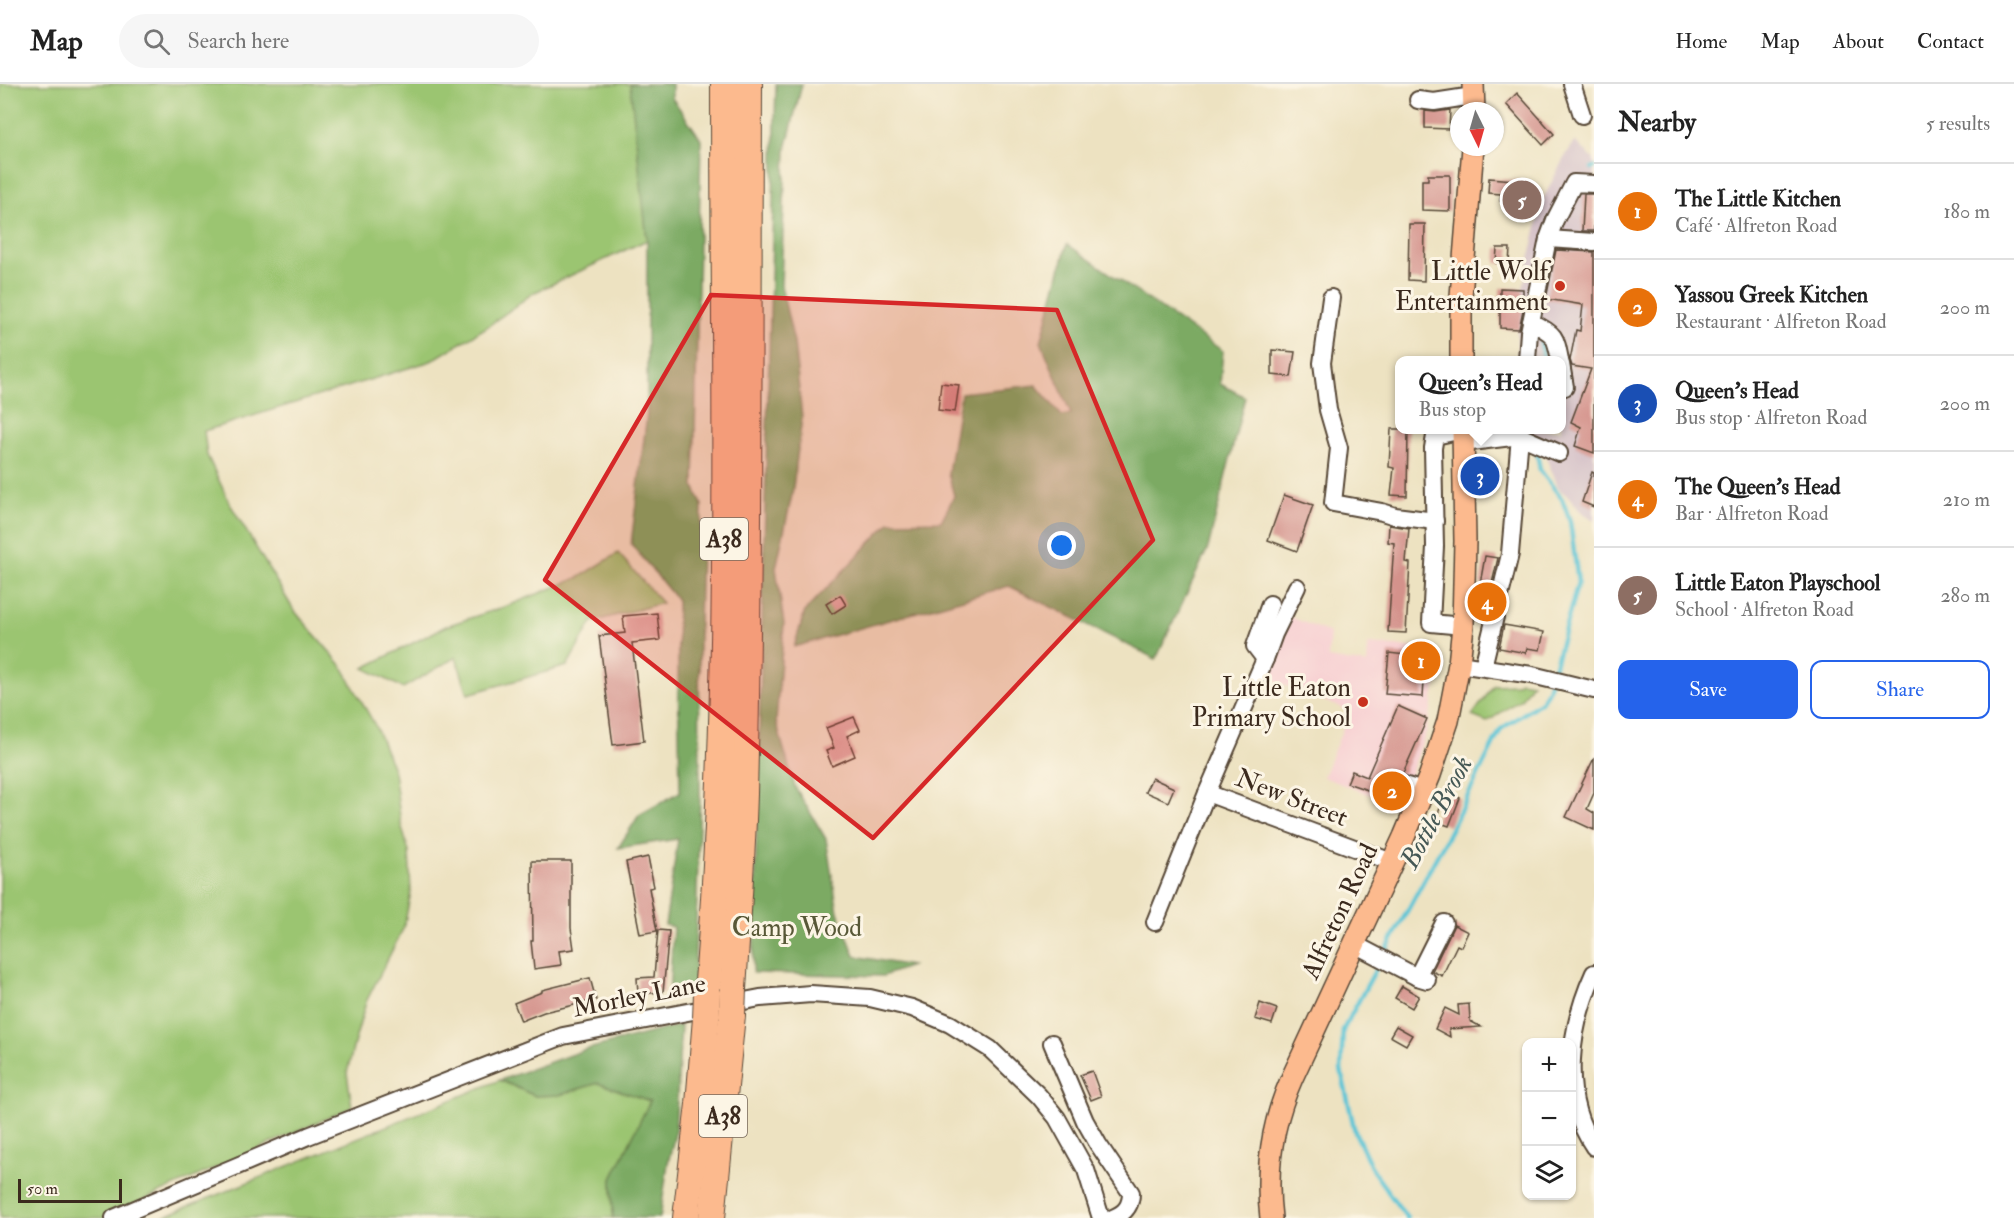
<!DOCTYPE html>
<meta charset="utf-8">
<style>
:root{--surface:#fff;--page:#f6f6f6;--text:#222;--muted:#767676;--line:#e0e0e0;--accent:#2563eb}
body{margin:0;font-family:"IM FELL Double Pica",serif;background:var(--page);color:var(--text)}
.controls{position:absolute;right:18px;bottom:18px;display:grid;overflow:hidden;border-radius:12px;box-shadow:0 2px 4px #0004}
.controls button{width:54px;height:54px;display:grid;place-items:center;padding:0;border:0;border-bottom:2px solid var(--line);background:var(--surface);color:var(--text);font:30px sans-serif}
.compass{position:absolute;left:1450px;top:18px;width:54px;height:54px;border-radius:50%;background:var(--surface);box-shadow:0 2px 4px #0004;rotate:175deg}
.scale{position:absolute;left:18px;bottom:15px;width:104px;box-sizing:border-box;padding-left:6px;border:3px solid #3b2a1e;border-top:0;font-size:16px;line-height:21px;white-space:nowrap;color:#3b2a1e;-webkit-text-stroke:4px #fcf5e5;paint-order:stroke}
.you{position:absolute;left:1062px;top:462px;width:21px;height:21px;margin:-15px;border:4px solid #fff;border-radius:50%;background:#1a73e8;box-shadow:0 0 0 9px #1a73e833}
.badge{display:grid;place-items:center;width:39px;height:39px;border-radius:50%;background:var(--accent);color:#fff;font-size:20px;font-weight:700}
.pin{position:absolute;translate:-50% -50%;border:3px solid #fff;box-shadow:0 2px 6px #0006}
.popup{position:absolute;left:1395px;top:272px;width:171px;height:78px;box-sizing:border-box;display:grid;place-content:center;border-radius:12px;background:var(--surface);filter:drop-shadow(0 2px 4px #0005);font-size:20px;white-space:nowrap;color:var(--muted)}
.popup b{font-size:22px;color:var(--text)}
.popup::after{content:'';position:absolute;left:50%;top:100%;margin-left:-12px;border:12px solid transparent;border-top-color:var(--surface)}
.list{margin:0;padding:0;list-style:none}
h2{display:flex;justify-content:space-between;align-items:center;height:78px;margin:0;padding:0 24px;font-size:26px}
h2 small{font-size:20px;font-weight:400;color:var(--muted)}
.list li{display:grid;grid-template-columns:39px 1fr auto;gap:18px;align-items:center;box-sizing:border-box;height:96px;padding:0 24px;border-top:2px solid var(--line)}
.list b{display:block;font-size:22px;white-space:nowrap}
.list p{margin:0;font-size:20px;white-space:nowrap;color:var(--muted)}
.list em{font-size:20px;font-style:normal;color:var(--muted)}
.actions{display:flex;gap:12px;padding:18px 24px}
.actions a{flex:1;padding:14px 0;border:2px solid var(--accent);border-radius:12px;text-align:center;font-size:21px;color:var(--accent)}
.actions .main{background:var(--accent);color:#fff}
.icon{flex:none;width:33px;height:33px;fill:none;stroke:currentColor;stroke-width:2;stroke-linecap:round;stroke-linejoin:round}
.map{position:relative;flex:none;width:1594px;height:1134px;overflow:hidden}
header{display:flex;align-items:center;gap:36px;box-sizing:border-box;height:84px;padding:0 30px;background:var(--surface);border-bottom:2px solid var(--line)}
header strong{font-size:28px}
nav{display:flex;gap:33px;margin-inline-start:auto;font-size:21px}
.search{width:420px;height:54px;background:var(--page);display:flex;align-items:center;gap:15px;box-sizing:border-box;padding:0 21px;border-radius:33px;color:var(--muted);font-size:22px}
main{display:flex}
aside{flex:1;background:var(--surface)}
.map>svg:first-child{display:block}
.built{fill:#f7cfd2}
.industrial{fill:#d2bdc6}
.green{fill:#9bc571;stroke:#6b7848;stroke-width:1.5}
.forest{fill:#7caa63;stroke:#5c6a40;stroke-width:1.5}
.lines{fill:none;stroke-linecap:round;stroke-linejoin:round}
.stream{stroke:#5bc5d6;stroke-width:4.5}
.building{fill:#d4928b}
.minor-casing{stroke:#564636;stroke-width:20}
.major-casing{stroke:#564636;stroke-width:24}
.highway-casing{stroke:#564636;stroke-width:28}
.minor{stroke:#fff;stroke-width:16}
.major{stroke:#fcba8e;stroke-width:21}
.highway{stroke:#fcba8e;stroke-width:26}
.highway-bridge-casing{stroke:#564636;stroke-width:28;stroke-linecap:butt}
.highway-bridge{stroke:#fcba8e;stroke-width:26}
.marked{fill:#d62828;fill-opacity:0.2;stroke:#d62828;stroke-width:4.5;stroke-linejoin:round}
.poi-dot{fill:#c8321e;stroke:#fcf5e5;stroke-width:2}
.labels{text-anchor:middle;stroke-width:6;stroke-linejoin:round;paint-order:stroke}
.shield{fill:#fcf5e5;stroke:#75675a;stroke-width:1.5}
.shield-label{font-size:24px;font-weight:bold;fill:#3b2a1e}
.poi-label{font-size:26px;fill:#3b2a1e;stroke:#fcf5e5;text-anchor:end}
.street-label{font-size:26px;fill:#3b2a1e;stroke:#fcf5e5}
.park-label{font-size:26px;fill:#585837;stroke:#fcf5e5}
.water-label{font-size:27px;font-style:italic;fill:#455855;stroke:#fcf5e5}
</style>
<header>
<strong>Map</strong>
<div class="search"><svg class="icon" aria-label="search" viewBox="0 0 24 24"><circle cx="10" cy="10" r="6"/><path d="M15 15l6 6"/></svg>Search here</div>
<nav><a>Home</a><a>Map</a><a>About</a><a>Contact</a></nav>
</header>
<main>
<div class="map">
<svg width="1594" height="1134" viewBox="0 0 1594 1134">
<rect width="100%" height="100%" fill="#fcf5e5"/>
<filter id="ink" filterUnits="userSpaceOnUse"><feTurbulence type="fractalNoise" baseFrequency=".0167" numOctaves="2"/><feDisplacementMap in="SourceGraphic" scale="12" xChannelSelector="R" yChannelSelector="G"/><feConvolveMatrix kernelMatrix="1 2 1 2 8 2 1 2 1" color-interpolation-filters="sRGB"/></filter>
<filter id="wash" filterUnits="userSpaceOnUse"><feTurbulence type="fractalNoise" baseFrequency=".008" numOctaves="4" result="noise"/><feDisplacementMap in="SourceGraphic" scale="24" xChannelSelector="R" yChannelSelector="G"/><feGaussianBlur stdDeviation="1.35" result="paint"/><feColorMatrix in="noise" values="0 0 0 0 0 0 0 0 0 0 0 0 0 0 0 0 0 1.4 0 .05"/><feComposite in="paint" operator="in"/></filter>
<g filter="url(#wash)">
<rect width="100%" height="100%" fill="#ede2c1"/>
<!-- built -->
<polygon class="built" points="1288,532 1330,549 1328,574 1367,580 1368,560 1437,565 1437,595 1427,646 1399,722 1323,693 1350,627 1261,592"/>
<!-- industrial -->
<polygon class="industrial" points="1575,57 1594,76 1594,436 1580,427 1570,414 1559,405 1545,371 1515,346 1561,346 1561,276 1517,276 1517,245 1500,244 1500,204 1523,204 1543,115 1563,76"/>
<!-- green -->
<g class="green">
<polygon points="0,0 634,0 636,17 647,156 533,209 487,243 431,277 204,347 207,371 230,420 293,525 341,581 376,643 394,688 401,740 409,768 411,808 404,843 366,918 354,960 347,989 352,1023 103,1134 0,1134"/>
<polygon points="618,469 662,519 592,538 567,582 468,610 456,573 403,604 364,584 446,542 510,521 580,493"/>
<polygon points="1520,597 1532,599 1522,614 1487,638 1472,632 1494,601 1516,600"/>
<polygon points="500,996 535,1012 559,1011 598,999 650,1017 612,1095 613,1134 160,1134"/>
</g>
<!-- forest -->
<g class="forest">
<polygon points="630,0 672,0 672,14 701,55 694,402 702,421 699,543 700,710 694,909 669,912 673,843 665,841 678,755 618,764 639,731 680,708 677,516 631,460 647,330 647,156"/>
<polygon points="776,0 802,0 786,65 781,202 794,258 802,334 792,411 776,484 784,540 776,638 795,703 826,755 838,828 855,872 911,882 883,892 753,889"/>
<polygon points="1067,160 1223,267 1220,300 1245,313 1208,464 1156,575 1009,502 794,563 805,527 890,438 941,437 954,412 948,389 961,309 1036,301 1062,332 1071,330 1041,258"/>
<polygon points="681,941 675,1050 668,1079 660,1134 613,1134 612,1095 650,1017 598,999 559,1011 535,1012 500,996 584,966"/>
</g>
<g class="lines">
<!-- stream -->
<g class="stream">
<polyline points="1592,84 1594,83"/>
<polyline points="1541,258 1544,276"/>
<polyline points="1407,1134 1373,1087 1355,1048 1341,986 1343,946 1444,759 1501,645 1541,618 1548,606 1578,498 1570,437 1562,415 1540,386 1536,363"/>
</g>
</g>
<g id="blocks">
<!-- building -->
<g class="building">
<polygon points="1517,9 1554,50 1543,61 1506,20"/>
<polygon points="1450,26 1449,45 1425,44 1425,27 1435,28"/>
<polygon points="1428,91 1450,91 1450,127 1422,126 1422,96 1428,96"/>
<polygon points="1489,94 1526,97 1525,108 1534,109 1533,120 1500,117 1501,110 1488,109"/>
<polygon points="1584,110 1594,110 1594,147 1582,147"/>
<polygon points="1409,140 1425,140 1424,197 1408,196"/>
<polygon points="1497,164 1510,164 1509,180 1496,179"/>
<polygon points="1556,166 1594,168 1594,369 1575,362 1581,343 1571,338 1591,285 1572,282 1570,276 1576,246 1580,247 1583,221 1546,215"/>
<polygon points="1500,204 1523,205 1523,226 1519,245 1500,244"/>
<polygon points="1272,266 1295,268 1291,293 1272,291"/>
<polygon points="941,299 959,301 955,328 938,326"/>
<polygon points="1391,345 1408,345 1407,412 1391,411 1394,384 1389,383"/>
<polygon points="1592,388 1594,389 1594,423 1582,418"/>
<polygon points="1284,411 1313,421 1297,467 1268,456"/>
<polygon points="1389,441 1409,444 1406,478 1410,479 1406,549 1388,548 1394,459 1388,458"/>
<polygon points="1485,472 1498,474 1484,533 1479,532 1484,500 1480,500"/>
<polygon points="840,511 846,521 832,530 826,520"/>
<polygon points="657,529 660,556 632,559 644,657 613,661 599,552 625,549 623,532"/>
<polygon points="1504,541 1544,548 1540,566 1527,564 1526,569 1499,564"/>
<polygon points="1414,564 1426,565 1423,613 1385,610 1389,569 1414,572"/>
<polygon points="1398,622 1427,635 1403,689 1395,689 1388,695 1390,706 1396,709 1394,715 1347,699 1352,687 1367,693"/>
<polygon points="854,633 860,646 847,652 855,672 832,682 826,667 834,664 826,644"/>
<polygon points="1594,674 1594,709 1587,725 1594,729 1594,746 1566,733"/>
<polygon points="1152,694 1174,704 1168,718 1145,708"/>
<polygon points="1446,709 1460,714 1449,742 1435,737"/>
<polygon points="648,773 654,803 649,804 657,847 640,850 626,778"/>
<polygon points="532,777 571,777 571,844 574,865 559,867 561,881 534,885 531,857 533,857"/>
<polygon points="1454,841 1468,848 1461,863 1457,861 1442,892 1432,887"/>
<polygon points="658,846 669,847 663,908 638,910 637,894 654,893"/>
<polygon points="590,894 596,916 544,928 521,937 514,919 542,908 542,906"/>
<polygon points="1402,902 1419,912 1412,924 1395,914"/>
<polygon points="1260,919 1277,925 1272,940 1255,935"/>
<polygon points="1469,920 1470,937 1481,943 1449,945 1450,953 1435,945 1445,924 1459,931 1458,921"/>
<polygon points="1396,942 1412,951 1406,961 1390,952"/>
<polygon points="1092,987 1101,1012 1091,1016 1080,991"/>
</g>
</g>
</g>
<g filter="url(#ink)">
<use href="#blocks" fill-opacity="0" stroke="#564636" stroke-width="1.5"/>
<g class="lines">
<!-- minor casing -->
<g class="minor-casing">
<g id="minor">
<polyline points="1572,0 1582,31"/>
<polyline points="1418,16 1434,18 1473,12"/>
<polyline points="1548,155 1594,158"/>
<polyline points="1331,214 1322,279 1328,326 1339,364 1333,419 1382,428 1395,432 1435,437"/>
<path d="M1531,238C1555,251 1555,250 1560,276"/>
<polyline points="1527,276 1529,248 1548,155 1555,136 1574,99 1594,100"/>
<polyline points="1561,280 1565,303"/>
<polyline points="1463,346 1435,352 1433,364 1435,462 1431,539 1463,542"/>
<polyline points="1463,359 1520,352 1520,346"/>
<polyline points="1265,575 1274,550 1297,503"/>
<polyline points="1459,580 1532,591 1594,606"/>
<polyline points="1483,583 1510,470 1520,352 1559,369"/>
<polyline points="1398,699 1423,707"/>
<polyline points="1207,709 1392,778"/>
<polyline points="1155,838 1207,709 1265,575 1255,562 1270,520"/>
<polyline points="1354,860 1417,893 1427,896"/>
<path d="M1594,889C1570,942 1559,1012 1594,1063"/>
<polyline points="1417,893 1444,839"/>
<path d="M1052,959L1085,1037L1098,1060L1131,1109C1131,1122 1125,1129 1113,1134"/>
<polyline points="114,1134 308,1052 563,952 760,914 811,910 870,914 912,924 950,940 990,965 1039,1012 1057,1034 1086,1086 1101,1134"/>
</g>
</g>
<!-- major casing -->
<g class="major-casing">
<g id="major">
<polyline points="1473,0 1474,27"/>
<polyline points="1461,276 1461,212 1473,63"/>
<path d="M1271,1134C1265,1085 1272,1039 1292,994L1404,753L1430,691L1448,637L1459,580L1463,542L1465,457L1463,346"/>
</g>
</g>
<!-- highway casing -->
<g class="highway-casing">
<g id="highway">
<path d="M733,905C737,840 742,775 744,710C750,473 748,237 749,0"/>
<path d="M707,909C733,607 724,303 724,0"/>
<polyline points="686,1134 699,1020 706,934"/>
<polyline points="712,1134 732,931"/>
</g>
</g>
<!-- minor -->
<use href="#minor" class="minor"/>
<!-- major -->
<use href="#major" class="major"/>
<!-- highway -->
<use href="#highway" class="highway"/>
<!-- highway-bridge casing -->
<g class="highway-bridge-casing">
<g id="highway-bridge">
<polyline points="732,931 733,905"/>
<polyline points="706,934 707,909"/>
</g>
</g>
<!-- highway-bridge -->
<use href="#highway-bridge" class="highway-bridge"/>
</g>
</g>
<!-- marked area -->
<path class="marked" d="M711,211L1057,226L1153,456L873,754L545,496Z"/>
<!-- markers -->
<g class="poi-dot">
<circle cx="1560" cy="202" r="6"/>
<circle cx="1363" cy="618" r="6"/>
</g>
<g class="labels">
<!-- shield labels -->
<g class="shield">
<rect x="700" y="434" width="48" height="42" rx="4.5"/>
<rect x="699" y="1011" width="48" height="42" rx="4.5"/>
</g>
<g class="shield-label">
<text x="724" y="463">A38</text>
<text x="723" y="1040">A38</text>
</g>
<!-- poi labels -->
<g class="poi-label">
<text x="1548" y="196">Little Wolf<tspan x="1548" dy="30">Entertainment</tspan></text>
<text x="1351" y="612">Little Eaton<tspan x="1351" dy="30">Primary School</tspan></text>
</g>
<!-- street labels -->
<g class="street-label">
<text transform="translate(1292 713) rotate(21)" y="9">New Street</text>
<text transform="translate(1339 827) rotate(-65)" y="9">Alfreton Road</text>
<text transform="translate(639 911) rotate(-11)" y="9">Morley Lane</text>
</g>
<!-- park labels -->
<g class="park-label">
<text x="797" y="852">Camp Wood</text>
</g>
<!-- water labels -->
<g class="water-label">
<text transform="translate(1436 728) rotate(-62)" y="9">Bottle Brook</text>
</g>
</g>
</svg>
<div class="controls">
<button>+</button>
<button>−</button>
<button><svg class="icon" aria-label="layers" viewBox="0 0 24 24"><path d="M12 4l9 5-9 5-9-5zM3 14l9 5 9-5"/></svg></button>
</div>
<svg class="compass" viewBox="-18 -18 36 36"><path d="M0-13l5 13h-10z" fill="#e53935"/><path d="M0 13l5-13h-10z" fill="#767676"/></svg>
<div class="scale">50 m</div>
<div class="you"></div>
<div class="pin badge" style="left:1421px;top:577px;background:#e8710a">1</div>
<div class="pin badge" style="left:1392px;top:707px;background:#e8710a">2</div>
<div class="pin badge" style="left:1480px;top:392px;background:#1a4fb4">3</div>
<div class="popup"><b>Queen's Head</b>Bus stop</div>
<div class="pin badge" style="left:1487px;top:518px;background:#e8710a">4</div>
<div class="pin badge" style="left:1522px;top:116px;background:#8d6e63">5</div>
</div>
<aside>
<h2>Nearby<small>5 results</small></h2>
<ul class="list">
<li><span class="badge" style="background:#e8710a">1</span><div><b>The Little Kitchen</b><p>Café · Alfreton Road</p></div><em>180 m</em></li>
<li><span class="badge" style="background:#e8710a">2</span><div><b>Yassou Greek Kitchen</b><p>Restaurant · Alfreton Road</p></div><em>200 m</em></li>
<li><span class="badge" style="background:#1a4fb4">3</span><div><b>Queen's Head</b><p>Bus stop · Alfreton Road</p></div><em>200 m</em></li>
<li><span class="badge" style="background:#e8710a">4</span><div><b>The Queen's Head</b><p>Bar · Alfreton Road</p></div><em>210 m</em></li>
<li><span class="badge" style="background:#8d6e63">5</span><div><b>Little Eaton Playschool</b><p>School · Alfreton Road</p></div><em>280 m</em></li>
</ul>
<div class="actions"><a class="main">Save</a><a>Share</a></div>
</aside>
</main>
